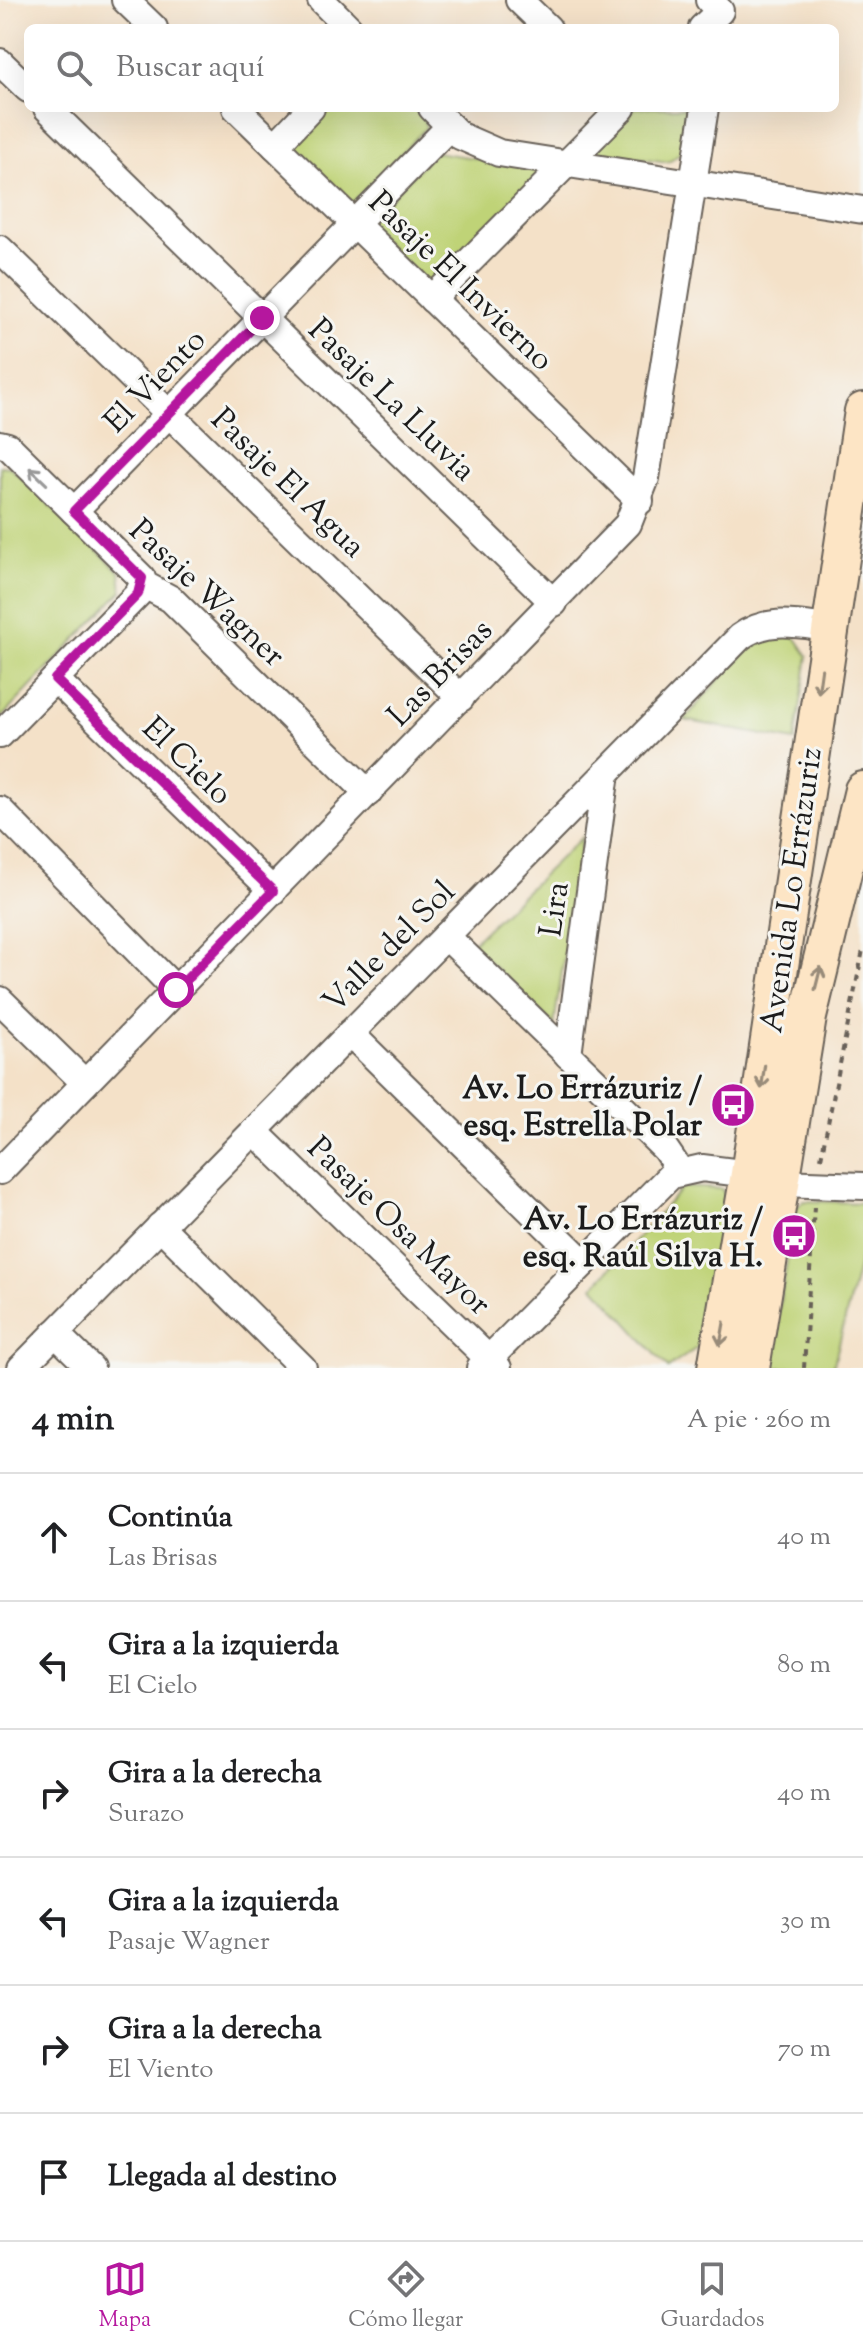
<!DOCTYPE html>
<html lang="es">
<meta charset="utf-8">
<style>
:root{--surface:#fff;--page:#f6f6f6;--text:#202124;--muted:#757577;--line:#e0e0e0;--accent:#b5179e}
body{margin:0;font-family:"Sorts Mill Goudy",serif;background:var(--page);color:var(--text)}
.stop{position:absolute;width:24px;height:24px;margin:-18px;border:6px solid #b5179e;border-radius:50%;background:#fff}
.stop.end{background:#b5179e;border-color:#fff;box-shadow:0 2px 8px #0008}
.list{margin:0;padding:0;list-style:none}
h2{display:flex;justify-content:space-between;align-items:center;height:104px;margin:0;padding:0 32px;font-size:34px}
h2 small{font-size:26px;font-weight:400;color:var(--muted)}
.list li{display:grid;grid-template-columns:52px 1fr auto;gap:24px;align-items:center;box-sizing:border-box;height:128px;padding:0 32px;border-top:2px solid var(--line)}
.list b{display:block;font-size:30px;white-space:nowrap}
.list p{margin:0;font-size:26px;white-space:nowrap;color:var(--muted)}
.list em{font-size:26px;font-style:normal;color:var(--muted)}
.icon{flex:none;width:44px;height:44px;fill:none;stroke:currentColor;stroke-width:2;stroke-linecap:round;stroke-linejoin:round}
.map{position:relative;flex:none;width:863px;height:1368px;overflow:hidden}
.search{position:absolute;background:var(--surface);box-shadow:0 8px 32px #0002;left:24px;right:24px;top:24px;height:88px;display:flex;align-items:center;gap:20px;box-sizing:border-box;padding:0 28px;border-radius:12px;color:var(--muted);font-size:30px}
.sheet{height:872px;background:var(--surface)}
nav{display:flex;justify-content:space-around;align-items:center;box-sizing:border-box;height:112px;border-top:2px solid var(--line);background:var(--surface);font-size:22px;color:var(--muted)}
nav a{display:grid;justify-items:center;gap:4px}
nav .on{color:var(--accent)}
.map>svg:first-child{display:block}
.green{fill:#bfd377;stroke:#6e784a;stroke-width:2}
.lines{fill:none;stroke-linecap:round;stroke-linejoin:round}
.minor-casing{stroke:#686158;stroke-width:30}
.secondary-casing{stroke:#686158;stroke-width:40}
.path{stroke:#686158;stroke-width:4;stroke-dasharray:6 6;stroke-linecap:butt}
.minor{stroke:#fff;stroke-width:26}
.secondary{stroke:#fde5c5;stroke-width:36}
.oneway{stroke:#999}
.oneway2{stroke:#988b79}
.route{stroke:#b5179e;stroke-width:10}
.labels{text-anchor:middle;stroke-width:6;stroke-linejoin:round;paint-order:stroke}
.street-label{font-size:32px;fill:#1c1c1c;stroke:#f6f6f2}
.poi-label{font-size:32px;font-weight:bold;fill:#1c1c1c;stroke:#f6f6f2;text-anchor:end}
</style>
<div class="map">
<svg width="863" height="1368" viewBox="0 0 863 1368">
<rect width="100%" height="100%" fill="#f6f6f2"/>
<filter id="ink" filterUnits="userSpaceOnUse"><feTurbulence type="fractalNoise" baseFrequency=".0125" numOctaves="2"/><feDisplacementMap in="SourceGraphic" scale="16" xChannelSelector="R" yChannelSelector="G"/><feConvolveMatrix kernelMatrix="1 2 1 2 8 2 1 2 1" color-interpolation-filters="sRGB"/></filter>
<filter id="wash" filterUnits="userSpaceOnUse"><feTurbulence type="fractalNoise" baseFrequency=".006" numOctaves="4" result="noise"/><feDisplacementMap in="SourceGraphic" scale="32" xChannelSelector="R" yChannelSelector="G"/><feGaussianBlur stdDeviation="1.8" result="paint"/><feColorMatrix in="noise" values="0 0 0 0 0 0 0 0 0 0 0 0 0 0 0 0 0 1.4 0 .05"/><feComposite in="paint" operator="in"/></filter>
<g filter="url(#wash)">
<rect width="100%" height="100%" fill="#f4e1c8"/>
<!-- green -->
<g class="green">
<path d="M321,108H417L424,115L426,128L353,202C328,197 297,164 290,141Z"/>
<polygon points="635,108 691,108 685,149 668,162 591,151"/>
<polygon points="435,152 545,169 428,288 366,222"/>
<polygon points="0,466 10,467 120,572 122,591 0,719"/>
<path d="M779,635L795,637L808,656L795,741L684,720C710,692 741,644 779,635Z"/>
<polygon points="582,837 554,1025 471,944"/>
<polygon points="683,1187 722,1189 728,1205 708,1340 668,1368 594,1286"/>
<polygon points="803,1201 863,1203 863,1247 833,1368 769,1368 796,1208"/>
</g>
</g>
<g filter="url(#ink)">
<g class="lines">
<!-- minor casing -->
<g class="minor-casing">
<g id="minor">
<polyline points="125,0 154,28"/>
<polyline points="321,0 349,28"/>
<polyline points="519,0 548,28"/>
<polyline points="702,28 720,11 709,0"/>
<polyline points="0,62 28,89"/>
<polyline points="47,108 554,603"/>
<polyline points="236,108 640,501"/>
<polyline points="432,108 460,136 499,153 863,210"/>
<polyline points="275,146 311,108"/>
<polyline points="0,249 461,698"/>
<polyline points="432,299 622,108"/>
<polyline points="0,444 8,446 142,578 143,584 171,599 368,793"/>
<polyline points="74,511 450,126"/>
<polyline points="55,679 273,891"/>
<polyline points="0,735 138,594 143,584"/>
<polyline points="0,810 176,990"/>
<polyline points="446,936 665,1149 680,1171"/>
<polyline points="0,1000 85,1083"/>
<polyline points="350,1033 584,1263"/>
<polyline points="568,1055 606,773"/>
<polyline points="254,1131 498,1368"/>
<polyline points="0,1171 628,524 646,478 705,108"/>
<polyline points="782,1183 863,1186"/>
<polyline points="160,1226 303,1368"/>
<polyline points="55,1333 91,1368"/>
<path d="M21,1368L740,637C768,617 796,624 828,628"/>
<polyline points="480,1368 671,1175 702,1168 749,1174"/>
</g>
</g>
<!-- secondary casing -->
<g class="secondary-casing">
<g id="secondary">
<polyline points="716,1368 749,1174 863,411"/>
<polyline points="751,1368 808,1017 863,790"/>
</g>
</g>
<!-- path -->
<g class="path">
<polyline points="821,1158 863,950"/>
<polyline points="804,1368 814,1207"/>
</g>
<!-- minor -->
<use href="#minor" class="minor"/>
<!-- secondary -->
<use href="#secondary" class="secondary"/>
</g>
<!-- one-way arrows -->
<defs><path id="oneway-shaft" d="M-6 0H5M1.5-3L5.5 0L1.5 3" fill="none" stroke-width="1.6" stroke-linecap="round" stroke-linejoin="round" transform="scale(2)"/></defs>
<use class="oneway" href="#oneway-shaft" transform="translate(38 476) rotate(-136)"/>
<g class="oneway2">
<use href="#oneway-shaft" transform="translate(820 681) rotate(98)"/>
<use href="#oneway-shaft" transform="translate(818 978) rotate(-76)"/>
<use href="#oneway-shaft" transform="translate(763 1077) rotate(98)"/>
<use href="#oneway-shaft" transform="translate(722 1334) rotate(100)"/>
</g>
</g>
<g class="lines" filter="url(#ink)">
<!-- route -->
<polyline class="route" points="176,990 273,891 55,679 138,594 142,578 74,511 262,318"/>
</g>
<!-- icons -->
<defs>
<g id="bus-disc" transform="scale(2.3)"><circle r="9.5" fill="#b5179e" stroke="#f6f6f2"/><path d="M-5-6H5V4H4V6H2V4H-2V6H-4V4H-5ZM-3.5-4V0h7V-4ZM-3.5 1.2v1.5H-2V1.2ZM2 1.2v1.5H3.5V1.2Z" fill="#fff"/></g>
</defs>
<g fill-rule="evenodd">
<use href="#bus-disc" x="733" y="1105"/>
<use href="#bus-disc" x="794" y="1236"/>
</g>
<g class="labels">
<!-- street labels -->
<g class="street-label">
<text transform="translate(462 280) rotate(44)" y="11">Pasaje El Invierno</text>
<text transform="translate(154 380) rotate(-46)" y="11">El Viento</text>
<text transform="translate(393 399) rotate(44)" y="11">Pasaje La Lluvia</text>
<text transform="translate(289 482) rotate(44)" y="11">Pasaje El Agua</text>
<text transform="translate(208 592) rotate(43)" y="11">Pasaje Wagner</text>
<text transform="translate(439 672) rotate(-46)" y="11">Las Brisas</text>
<text transform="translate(188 760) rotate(44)" y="11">El Cielo</text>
<text transform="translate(790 890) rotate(-82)" y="11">Avenida Lo Errázuriz</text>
<text transform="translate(553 909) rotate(-82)" y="11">Lira</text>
<text transform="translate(388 946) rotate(-45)" y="11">Valle del Sol</text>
<text transform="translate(400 1225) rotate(44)" y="11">Pasaje Osa Mayor</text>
</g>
<!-- poi labels -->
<g class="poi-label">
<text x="702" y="1098">Av. Lo Errázuriz /<tspan x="702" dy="37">esq. Estrella Polar</tspan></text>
<text x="763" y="1229">Av. Lo Errázuriz /<tspan x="763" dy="37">esq. Raúl Silva H.</tspan></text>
</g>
</g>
</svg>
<div class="stop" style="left:176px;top:990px"></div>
<div class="stop end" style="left:262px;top:318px"></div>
<div class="search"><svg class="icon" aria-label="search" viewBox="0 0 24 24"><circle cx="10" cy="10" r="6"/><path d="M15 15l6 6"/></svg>Buscar aquí</div>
</div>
<section class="sheet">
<h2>4 min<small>A pie · 260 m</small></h2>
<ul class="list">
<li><svg class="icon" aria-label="ahead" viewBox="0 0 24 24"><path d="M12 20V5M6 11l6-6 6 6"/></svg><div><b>Continúa</b><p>Las Brisas</p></div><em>40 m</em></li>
<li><svg class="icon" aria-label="left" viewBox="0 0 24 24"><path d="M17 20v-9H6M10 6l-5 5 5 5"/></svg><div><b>Gira a la izquierda</b><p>El Cielo</p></div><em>80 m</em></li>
<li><svg class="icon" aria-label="right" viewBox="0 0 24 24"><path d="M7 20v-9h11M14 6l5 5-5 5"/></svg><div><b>Gira a la derecha</b><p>Surazo</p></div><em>40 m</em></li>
<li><svg class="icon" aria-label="left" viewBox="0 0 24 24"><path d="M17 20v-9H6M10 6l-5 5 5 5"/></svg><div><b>Gira a la izquierda</b><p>Pasaje Wagner</p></div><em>30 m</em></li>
<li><svg class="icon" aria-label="right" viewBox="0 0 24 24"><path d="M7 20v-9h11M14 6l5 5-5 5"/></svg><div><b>Gira a la derecha</b><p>El Viento</p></div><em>70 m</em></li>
<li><svg class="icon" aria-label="arrive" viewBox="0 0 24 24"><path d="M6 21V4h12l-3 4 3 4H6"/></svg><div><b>Llegada al destino</b></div></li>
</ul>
</section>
<nav>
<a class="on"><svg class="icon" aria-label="map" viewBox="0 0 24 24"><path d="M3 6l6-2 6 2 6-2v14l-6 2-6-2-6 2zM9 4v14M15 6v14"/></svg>Mapa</a>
<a><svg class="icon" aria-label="directions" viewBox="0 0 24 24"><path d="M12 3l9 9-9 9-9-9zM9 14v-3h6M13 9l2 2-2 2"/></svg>Cómo llegar</a>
<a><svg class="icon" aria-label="saved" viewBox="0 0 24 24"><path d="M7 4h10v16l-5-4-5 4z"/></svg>Guardados</a>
</nav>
